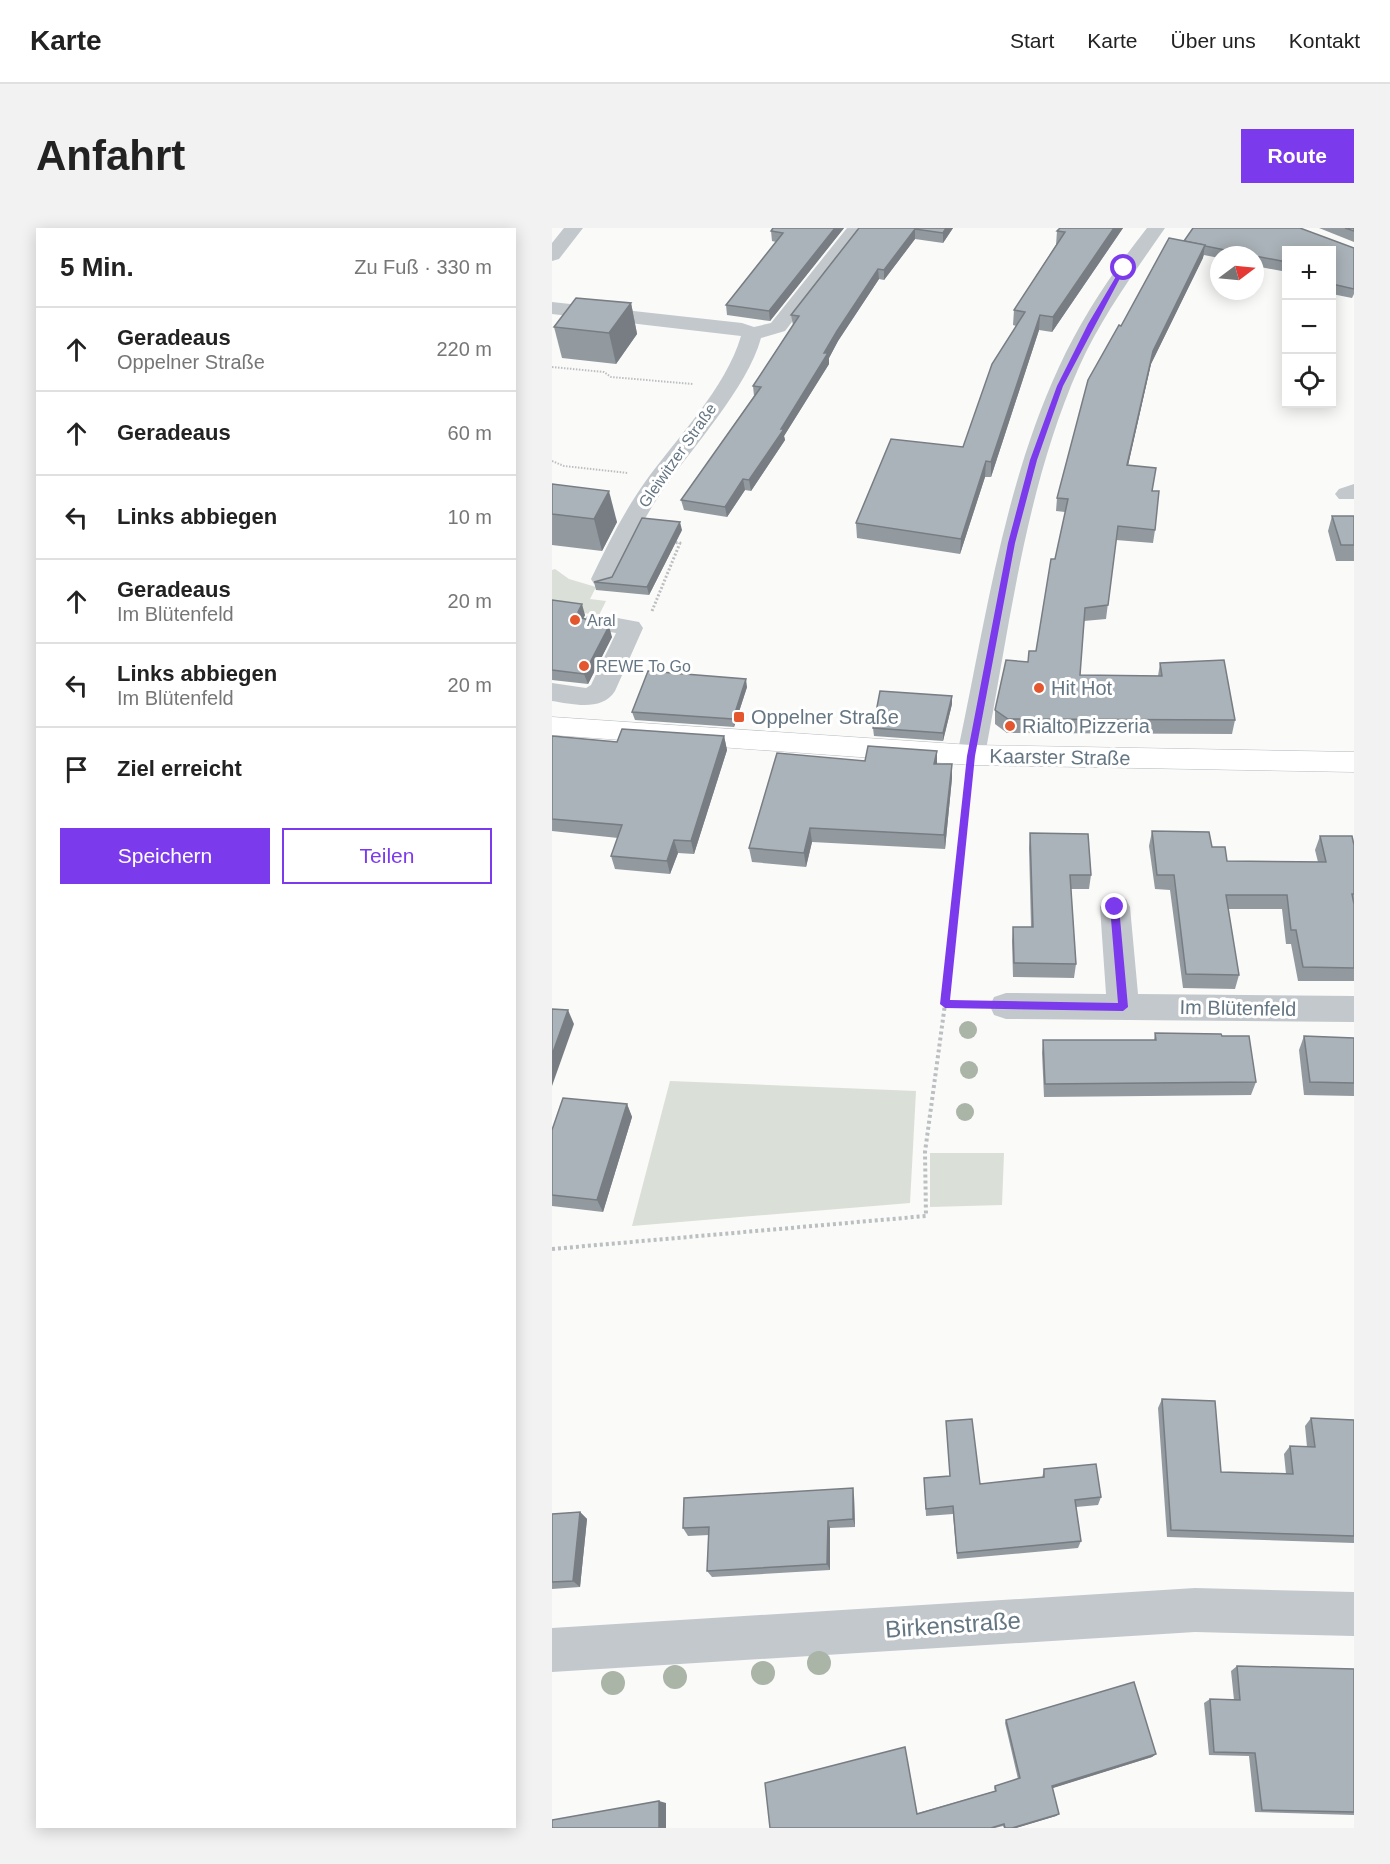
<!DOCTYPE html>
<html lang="de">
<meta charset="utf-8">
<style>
:root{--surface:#fff;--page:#f2f2f2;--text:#222;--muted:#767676;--line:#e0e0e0;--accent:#7c3aed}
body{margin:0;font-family:Arial,sans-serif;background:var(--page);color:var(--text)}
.controls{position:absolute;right:18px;top:18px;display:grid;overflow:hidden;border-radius:0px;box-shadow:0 3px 15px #0003}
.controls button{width:54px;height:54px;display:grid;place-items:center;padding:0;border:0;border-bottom:2px solid var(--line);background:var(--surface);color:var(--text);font:30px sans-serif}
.compass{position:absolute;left:658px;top:18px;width:54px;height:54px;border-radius:50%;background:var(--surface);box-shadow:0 3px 15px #0003;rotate:74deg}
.stop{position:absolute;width:18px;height:18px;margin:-14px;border:4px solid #7c3aed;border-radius:50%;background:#fff}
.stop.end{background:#7c3aed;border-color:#fff;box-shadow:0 2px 6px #0008}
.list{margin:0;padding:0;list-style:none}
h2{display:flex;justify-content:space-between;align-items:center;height:78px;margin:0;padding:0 24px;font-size:26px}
h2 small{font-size:20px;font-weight:400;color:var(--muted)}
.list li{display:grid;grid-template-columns:39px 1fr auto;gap:18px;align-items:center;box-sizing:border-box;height:84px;padding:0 24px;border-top:2px solid var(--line)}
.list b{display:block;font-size:22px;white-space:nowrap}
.list p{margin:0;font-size:20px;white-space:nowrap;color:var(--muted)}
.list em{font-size:20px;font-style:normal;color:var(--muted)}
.actions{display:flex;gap:12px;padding:18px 24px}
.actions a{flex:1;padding:14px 0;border:2px solid var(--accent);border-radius:0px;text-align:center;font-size:21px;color:var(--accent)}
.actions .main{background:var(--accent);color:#fff}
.icon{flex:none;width:33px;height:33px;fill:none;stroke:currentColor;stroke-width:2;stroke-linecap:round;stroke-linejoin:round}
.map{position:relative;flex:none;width:802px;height:1600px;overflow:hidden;border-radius:0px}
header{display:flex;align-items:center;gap:36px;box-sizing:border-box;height:84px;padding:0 30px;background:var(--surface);border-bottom:2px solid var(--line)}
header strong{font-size:28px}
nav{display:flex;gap:33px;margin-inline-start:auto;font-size:21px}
.intro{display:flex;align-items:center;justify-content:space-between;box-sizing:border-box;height:144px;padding:0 36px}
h1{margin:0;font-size:42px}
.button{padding:15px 27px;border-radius:0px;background:var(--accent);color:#fff;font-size:21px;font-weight:700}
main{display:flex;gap:36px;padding:0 36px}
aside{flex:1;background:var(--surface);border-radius:0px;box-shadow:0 3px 15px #0003}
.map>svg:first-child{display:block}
.green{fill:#dadfd7}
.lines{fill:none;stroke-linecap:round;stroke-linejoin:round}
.major-casing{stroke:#b5babe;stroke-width:1}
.path-far2{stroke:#bbbfc2;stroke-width:2;stroke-dasharray:1.5 1.5;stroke-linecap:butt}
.path-far1{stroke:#bbbfc2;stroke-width:3;stroke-dasharray:2 2;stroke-linecap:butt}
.path{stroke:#bbbfc2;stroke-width:4;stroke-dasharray:3 3;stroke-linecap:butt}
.minor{fill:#c3c8cc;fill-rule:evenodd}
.major{fill:#fff;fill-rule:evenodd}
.tree{fill:#aab4a7}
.wall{fill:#929a9f}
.shaded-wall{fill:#777d82}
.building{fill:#aab3b9;stroke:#777d82;stroke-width:1.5}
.route{fill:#7c3aed}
.poi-dot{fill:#e4572e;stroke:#fff;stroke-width:2}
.labels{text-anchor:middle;stroke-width:6;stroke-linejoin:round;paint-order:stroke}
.far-street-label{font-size:16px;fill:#657683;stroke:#fff}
.far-poi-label{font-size:16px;fill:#657683;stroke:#fff;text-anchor:start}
.poi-label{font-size:20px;fill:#657683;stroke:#fff;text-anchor:start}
.street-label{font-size:20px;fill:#657683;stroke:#fff}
.near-street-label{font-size:24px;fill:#657683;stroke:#fff}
</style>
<header>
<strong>Karte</strong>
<nav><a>Start</a><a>Karte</a><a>Über uns</a><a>Kontakt</a></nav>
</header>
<div class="intro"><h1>Anfahrt</h1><a class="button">Route</a></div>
<main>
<aside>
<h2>5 Min.<small>Zu Fuß · 330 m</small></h2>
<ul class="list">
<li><svg class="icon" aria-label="ahead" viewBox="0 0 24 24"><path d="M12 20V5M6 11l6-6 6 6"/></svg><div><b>Geradeaus</b><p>Oppelner Straße</p></div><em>220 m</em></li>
<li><svg class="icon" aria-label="ahead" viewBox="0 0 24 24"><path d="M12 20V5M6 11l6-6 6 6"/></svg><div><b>Geradeaus</b></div><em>60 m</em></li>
<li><svg class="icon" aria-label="left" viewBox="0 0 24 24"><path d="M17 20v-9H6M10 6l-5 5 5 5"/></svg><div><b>Links abbiegen</b></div><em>10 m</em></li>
<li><svg class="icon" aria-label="ahead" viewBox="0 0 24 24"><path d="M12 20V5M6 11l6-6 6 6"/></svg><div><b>Geradeaus</b><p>Im Blütenfeld</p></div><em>20 m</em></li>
<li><svg class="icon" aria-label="left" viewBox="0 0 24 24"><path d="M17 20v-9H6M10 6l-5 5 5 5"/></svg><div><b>Links abbiegen</b><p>Im Blütenfeld</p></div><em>20 m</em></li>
<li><svg class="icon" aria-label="arrive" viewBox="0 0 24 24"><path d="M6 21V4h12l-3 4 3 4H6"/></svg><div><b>Ziel erreicht</b></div></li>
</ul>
<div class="actions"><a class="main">Speichern</a><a>Teilen</a></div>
</aside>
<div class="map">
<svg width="802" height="1600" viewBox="0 0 802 1600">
<rect width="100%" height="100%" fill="#fafaf8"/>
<!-- green -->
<g class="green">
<polygon points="3,341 17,351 44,359 38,371 54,373 47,387 0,381 0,342"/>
<polygon points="118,853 364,863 358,975 80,998"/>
<polygon points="378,925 452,925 450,977 378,979"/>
</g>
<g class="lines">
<!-- major casing -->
<g class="major-casing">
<polygon id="major" points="0,489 419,517 802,524 802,544 419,537 0,507"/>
</g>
<!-- path-far2 -->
<g class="path-far2">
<polyline points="0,139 52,144 59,149 141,156"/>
<polyline points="0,233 12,238 76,245"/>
</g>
<!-- path-far1 -->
<g class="path-far1">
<polyline points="100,383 128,315 120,314"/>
<polyline points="411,610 417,555"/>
</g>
<!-- path -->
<g class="path">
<polyline points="411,608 393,776 422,777"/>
<polyline points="0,1021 374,988 373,924 393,776"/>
</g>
<!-- minor -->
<g class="minor">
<polygon points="12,0 31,0 7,31 0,33 0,15"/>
<path d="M295,0H313L233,103L209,110C195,161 139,220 109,265C90,292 77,322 63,351L60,356L51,359L42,356L39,351C55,318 71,285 93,254C124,211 174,160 189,108L0,86V74L190,95L202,99L219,95Z"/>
<path d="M595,0H613C582,45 550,88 527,139C473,261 458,397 433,527L429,534L419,537L409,534L405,527C433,397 451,260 507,139C530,89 561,43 595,0Z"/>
<polygon points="802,256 802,271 787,271 783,266 787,261"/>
<path d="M44,386L87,394L91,400L63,463C50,484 20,476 0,473V455L34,460L39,457L64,405L35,400L31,394L35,388Z"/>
<polygon points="563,667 574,671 578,679 586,766 802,768 802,794 454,791 442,787 438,778 442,769 454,765 554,766 548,679 552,671"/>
<polygon points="643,1360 802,1364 802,1408 643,1404 0,1444 0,1400"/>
</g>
<!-- major -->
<use href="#major" class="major"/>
</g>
<!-- trees -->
<g class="tree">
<circle cx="416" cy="802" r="9"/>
<circle cx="417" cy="842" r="9"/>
<circle cx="413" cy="884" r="9"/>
<circle cx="267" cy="1435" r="12"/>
<circle cx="211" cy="1445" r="12"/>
<circle cx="123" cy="1449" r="12"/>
<circle cx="61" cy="1455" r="12"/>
</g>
<!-- wall -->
<g class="wall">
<polygon points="221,0 292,0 218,93 175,87 174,77 224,14 220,13 219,3"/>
<polygon points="307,0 401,0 391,15 363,11 332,52 327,51 286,113 277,130 277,136 232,208 233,212 199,263 193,262 175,289 132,282 129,272 202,168 201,158 241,97 239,87"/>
<polygon points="508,0 571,0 500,104 487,102 439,249 433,249 408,326 305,310 304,295 411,219 464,98 461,97 462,82 504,17 505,3"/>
<polygon points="767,0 802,0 802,14"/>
<polygon points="632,13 802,20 802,66 800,70 780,66 780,22 735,22 735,44 703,38 703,27 667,27 667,30 652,27 599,136 576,237 601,263 603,302 601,315 564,312 554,391 532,393 528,447 606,448 608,435 683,492 680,506 455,505 443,496 443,482 484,423 513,284 504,283 505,270 569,98"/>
<polygon points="79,75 85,106 64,136 10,130 2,99"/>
<polygon points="0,256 65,294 50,323 0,317"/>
<polygon points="780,288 802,288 802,333 784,333 776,303"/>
<polygon points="130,302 97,367 44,362 42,354 60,349"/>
<polygon points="0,372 33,387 31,391 60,409 36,456 0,452"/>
<polygon points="195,459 182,499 83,492 80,484"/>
<polygon points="400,476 391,513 322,508 321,500"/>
<polygon points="0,508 65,514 172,508 175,522 142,626 126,625 118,646 63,641 59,628 66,610 0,603"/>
<polygon points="385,523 385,536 400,536 400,550 393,621 260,614 254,639 200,634 197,620 313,533"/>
<polygon points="600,603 660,619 675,633 766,634 763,622 768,608 802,617 802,753 746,753 739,716 734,716 730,681 676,681 687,747 683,761 631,760 618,662 603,661 597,618"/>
<polygon points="478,605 539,647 537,661 519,661 524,736 522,750 461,749 460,713 461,699 479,699 477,620"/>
<polygon points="603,805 670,808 704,854 699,867 492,869 490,825 491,812 602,812"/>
<polygon points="752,808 802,810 802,868 752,867 747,822"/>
<polygon points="75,876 80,889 51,984 0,978 0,902"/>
<polygon points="610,1171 669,1244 734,1246 732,1226 738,1218 755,1219 753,1198 759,1190 802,1192 802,1315 615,1309 606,1180"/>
<polygon points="394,1193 428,1256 490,1250 492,1241 549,1269 546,1277 524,1279 529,1313 526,1320 405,1331 401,1286 374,1288 372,1250 398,1248"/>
<polygon points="302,1268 303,1299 278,1300 278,1342 160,1349 155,1343 157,1307 136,1308 131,1300"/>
<polygon points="28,1284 35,1291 28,1359 0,1361 0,1286"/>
<polygon points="685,1438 802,1441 802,1587 703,1584 697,1528 657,1527 652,1475 658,1471 682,1472 679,1443"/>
<polygon points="454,1492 604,1526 600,1529 500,1560 507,1586 504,1588 464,1600 452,1600 451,1598 443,1600 218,1600 366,1585 443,1563 442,1560 443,1558 466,1551 453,1495"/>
</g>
<!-- shaded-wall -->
<g class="shaded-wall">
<polygon points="283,0 292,0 218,93 217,83"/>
<polygon points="394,0 401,0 391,15 391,5"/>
<polygon points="562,0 571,0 500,104 501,89"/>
<polygon points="363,1 363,11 332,52 332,42"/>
<polygon points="653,17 651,30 599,136 573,251 575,237 601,123"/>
<polygon points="326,41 327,51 286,113 277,130 277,136 232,208 233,212 199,263 197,252 229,201 285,103"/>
<polygon points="79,75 85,106 64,136 57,105"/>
<polygon points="488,87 487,102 439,249 439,234"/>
<polygon points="434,233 433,249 408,326 409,311"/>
<polygon points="191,251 193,262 175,289 173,279"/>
<polygon points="57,263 65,294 50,323 42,291"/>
<polygon points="128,294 130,302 97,367 95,359"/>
<polygon points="30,376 33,387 29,395 26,384"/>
<polygon points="57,398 60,409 36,456 32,446"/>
<polygon points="194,451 195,459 182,499 181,491"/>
<polygon points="400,468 400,476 391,513 391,505"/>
<polygon points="172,508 175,522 142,626 139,613"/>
<polygon points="385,523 385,537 382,536"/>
<polygon points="400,536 400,550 393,621 392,607"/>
<polygon points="258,600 260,614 254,639 252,625"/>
<polygon points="122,612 126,625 118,646 115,633"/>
<polygon points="16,782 22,796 0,858 0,827"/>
<polygon points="75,876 80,889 51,984 45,972"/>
<polygon points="301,1260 302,1268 303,1299 301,1291"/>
<polygon points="28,1284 35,1291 28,1359 21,1353"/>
<polygon points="276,1293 278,1300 278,1342 275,1336"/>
<polygon points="604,1526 600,1529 498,1561 500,1558"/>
<polygon points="107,1573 114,1575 114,1600 107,1600"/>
<polygon points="507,1586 504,1588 464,1600 460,1600"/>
</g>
<!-- building -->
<g class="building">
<polygon points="221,0 283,0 217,83 174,77 231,5 219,3"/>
<polygon points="307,0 394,0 391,5 363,1 332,42 326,41 285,103 272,125 276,125 229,201 232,201 197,252 191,251 173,279 129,272 209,159 201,158 247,88 239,87"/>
<polygon points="508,0 562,0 501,89 488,87 439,234 434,233 409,311 304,295 339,211 411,219 440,136 473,84 462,82 513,4 505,3"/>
<polygon points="641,0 748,0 802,20 802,61 780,56 780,22 735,22 735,34 703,28 703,27 698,27 653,18 653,17 632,13"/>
<polygon points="793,0 802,0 802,3"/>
<polygon points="617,10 653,17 601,123 575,237 604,240 600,263 607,263 603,302 566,298 556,377 533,380 528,447 610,448 608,435 672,432 683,492 456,491 443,482 454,432 476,434 477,423 484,423 499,331 503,331 516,271 505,270 536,152 567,97 569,98"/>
<polygon points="24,70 79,75 57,105 2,99"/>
<polygon points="0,256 57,263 42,291 0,286"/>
<polygon points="780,288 802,288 802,317 789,317"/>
<polygon points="90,290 128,294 95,359 42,354 60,349"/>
<polygon points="0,372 30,376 26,384 30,390 57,398 32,446 0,442"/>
<polygon points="96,443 194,451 181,491 80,484"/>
<polygon points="328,463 400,468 391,505 321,500"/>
<polygon points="70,501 172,508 139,613 122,612 115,633 59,628 70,597 0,591 0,508 65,514"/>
<polygon points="316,518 385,523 382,536 400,536 392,607 258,600 252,625 197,620 225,525 313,533"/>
<polygon points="600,603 657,604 660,619 673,619 675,633 774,634 768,608 800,608 802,617 802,666 800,666 802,676 802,740 751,739 744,702 739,702 735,667 674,667 687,747 634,746 622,647 605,647"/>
<polygon points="478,605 536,606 539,647 518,647 524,736 462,735 461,699 481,699"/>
<polygon points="0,781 16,782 0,827"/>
<polygon points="603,805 669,806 670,808 697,808 704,854 493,856 491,812 604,812"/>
<polygon points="752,808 802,810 802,855 758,854"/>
<polygon points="11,870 75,876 45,972 0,967 0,902"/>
<polygon points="610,1171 663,1173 669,1244 741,1246 738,1218 763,1219 759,1190 802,1192 802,1308 619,1302"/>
<polygon points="420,1191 428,1256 492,1249 492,1241 544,1236 549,1269 523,1272 529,1313 405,1325 401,1278 374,1281 372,1250 398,1248 394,1193"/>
<polygon points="301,1260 301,1291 276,1293 275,1336 155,1343 157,1299 131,1300 132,1270"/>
<polygon points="28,1284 21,1353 0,1354 0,1286"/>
<polygon points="685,1438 802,1441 802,1584 710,1582 703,1525 662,1524 658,1471 688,1472"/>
<polygon points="582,1454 604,1526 500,1558 507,1586 460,1600 453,1600 452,1596 439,1600 218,1600 213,1555 353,1519 365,1586 444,1563 443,1558 468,1550 454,1492"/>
<polygon points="107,1573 107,1600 0,1600 0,1592"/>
</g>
<!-- route -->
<polygon class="route" points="574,39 511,158 485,232 463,315 423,528 398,772 566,775 558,679 563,676 567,679 576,779 571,783 393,780 388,776 415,528 456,315 478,232 505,158 536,96 569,40"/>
<!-- markers -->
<g class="poi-dot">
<circle cx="23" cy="392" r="6"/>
<circle cx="32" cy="438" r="6"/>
<circle cx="487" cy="460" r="6"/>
<rect x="181" y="483" width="12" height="12" rx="3"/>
<circle cx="458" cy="498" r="6"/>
</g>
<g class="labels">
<!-- far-street labels -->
<g class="far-street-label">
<text transform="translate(125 227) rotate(-55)" y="6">Gleiwitzer Straße</text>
</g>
<!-- far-poi labels -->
<g class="far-poi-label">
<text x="35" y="398">Aral</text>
<text x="44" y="444">REWE To Go</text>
</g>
<!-- poi labels -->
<g class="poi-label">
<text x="499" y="467">Hit Hot</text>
<text x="199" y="496">Oppelner Straße</text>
<text x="470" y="505">Rialto Pizzeria</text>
</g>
<!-- street labels -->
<g class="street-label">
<text transform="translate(508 529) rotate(1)" y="7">Kaarster Straße</text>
<text transform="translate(686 780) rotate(1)" y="7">Im Blütenfeld</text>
</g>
<!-- near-street labels -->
<g class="near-street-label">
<text transform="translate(401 1397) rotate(-4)" y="8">Birkenstraße</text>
</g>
</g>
</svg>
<div class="controls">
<button>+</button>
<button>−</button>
<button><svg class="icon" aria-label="locate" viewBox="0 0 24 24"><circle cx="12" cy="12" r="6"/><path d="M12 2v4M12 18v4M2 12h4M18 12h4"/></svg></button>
</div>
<svg class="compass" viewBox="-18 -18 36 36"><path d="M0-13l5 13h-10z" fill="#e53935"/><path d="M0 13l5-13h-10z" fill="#767676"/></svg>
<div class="stop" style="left:572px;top:40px"></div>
<div class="stop end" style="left:563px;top:679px"></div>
</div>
</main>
